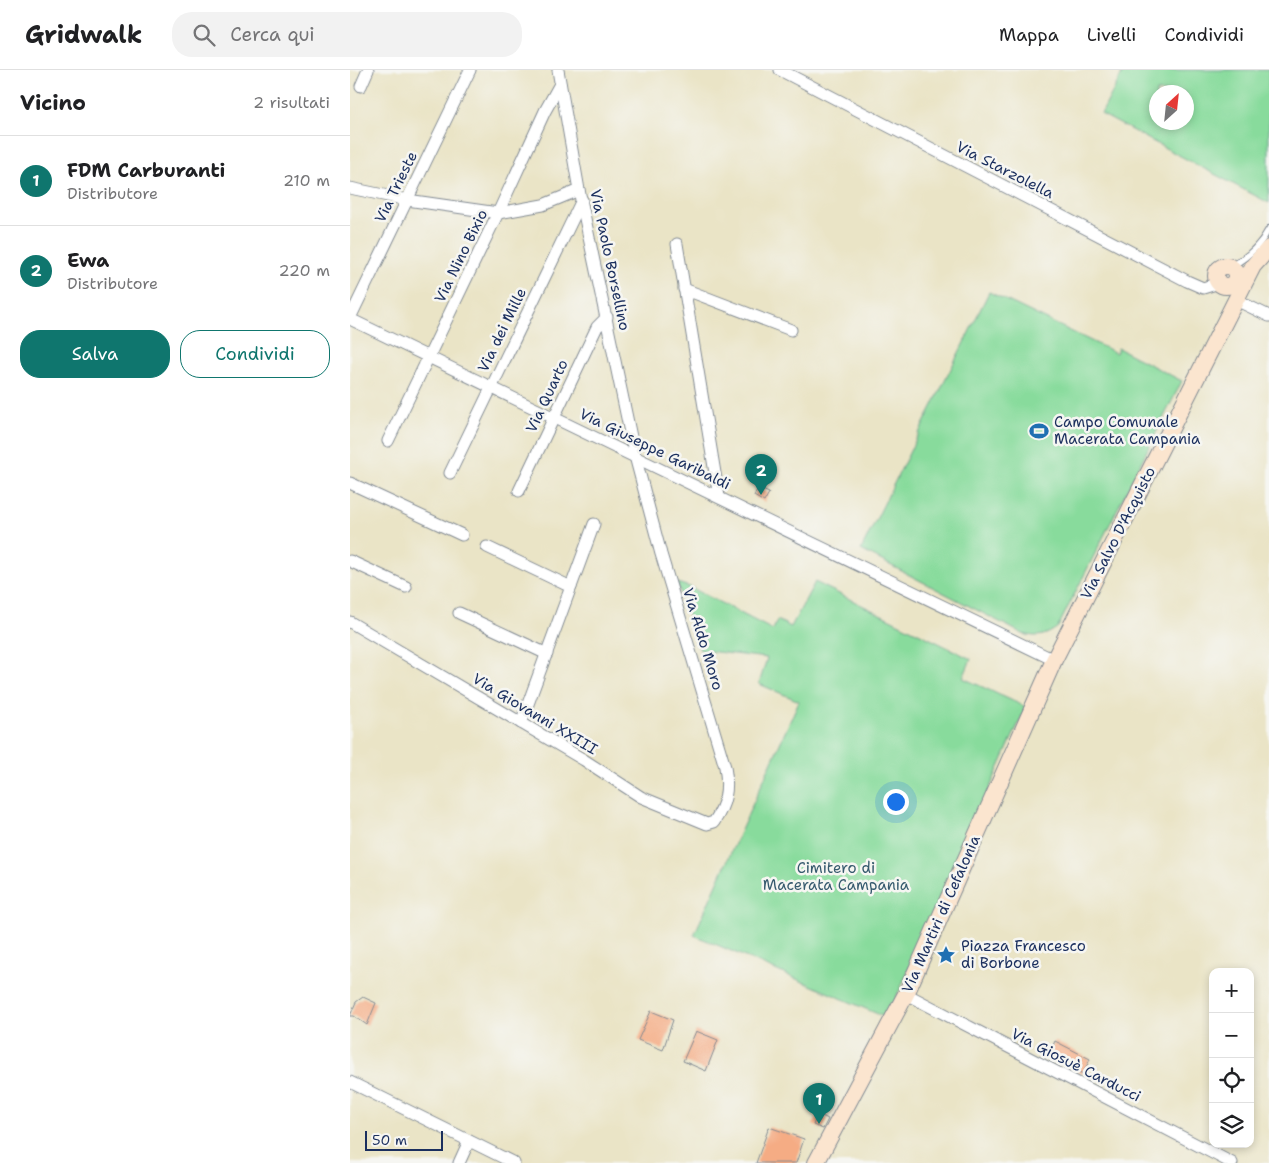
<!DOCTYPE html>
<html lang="it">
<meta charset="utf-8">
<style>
:root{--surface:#fff;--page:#f2f2f2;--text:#202124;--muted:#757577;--line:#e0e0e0;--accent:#0f766e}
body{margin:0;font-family:"Shantell Sans",sans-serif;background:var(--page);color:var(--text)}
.controls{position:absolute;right:15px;bottom:15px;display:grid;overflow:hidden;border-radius:10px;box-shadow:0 2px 8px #0003}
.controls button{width:45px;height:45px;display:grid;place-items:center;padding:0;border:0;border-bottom:1px solid var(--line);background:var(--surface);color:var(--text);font:25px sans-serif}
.compass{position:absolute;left:799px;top:15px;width:45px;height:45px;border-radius:50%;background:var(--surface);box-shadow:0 2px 8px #0003;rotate:27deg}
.scale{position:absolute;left:15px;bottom:12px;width:78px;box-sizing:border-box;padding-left:5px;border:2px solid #1b2f5e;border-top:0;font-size:14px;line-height:18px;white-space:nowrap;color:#1b2f5e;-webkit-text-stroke:4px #f6f6f2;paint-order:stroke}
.you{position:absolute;left:545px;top:731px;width:18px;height:18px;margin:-12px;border:4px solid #fff;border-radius:50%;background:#1a73e8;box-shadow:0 0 0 8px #1a73e833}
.badge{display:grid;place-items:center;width:32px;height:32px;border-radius:50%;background:var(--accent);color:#fff;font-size:16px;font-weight:700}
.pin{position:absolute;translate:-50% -41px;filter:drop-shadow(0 1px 2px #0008)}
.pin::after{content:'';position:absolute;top:26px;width:18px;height:15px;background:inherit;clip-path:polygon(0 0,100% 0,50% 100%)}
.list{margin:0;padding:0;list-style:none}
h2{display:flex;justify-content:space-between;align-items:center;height:65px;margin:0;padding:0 20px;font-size:21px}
h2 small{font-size:16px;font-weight:400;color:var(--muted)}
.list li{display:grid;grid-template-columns:32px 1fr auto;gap:15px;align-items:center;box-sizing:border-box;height:90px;padding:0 20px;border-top:1px solid var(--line)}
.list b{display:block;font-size:19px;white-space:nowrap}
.list p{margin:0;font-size:16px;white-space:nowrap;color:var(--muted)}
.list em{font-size:16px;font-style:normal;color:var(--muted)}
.actions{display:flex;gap:10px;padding:15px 20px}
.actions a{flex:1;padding:11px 0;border:1px solid var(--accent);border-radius:20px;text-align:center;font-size:18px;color:var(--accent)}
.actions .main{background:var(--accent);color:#fff}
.icon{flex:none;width:28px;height:28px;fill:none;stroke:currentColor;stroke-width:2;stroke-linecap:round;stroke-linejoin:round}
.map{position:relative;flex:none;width:919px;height:1093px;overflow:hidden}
header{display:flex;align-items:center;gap:30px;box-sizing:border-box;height:70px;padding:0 25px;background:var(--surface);border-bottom:1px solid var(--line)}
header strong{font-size:24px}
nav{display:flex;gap:28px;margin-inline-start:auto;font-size:18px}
.search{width:350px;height:45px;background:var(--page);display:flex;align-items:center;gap:12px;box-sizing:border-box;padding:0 18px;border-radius:20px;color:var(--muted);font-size:19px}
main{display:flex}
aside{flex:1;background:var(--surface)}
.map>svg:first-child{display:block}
.green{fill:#88db9c;stroke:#52857d;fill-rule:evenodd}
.building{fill:#f5ac84}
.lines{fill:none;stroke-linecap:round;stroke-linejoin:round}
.lane-casing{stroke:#828a92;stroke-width:8}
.street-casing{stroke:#828a92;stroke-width:13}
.secondary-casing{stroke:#828a92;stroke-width:18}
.lane{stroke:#fff;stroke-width:5.5}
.street{stroke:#fff;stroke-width:11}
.secondary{stroke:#fbe5cf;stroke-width:16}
.labels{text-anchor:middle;stroke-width:5;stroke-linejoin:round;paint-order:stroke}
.street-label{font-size:15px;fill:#1b2f5e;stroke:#f6f6f2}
.poi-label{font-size:15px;fill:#1b2f5e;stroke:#f6f6f2;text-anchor:start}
.park-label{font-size:15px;fill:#365a6e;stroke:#f6f6f2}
</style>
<header>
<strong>Gridwalk</strong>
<div class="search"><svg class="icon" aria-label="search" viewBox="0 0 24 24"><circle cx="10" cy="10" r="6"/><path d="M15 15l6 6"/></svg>Cerca qui</div>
<nav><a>Mappa</a><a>Livelli</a><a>Condividi</a></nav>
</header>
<main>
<aside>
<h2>Vicino<small>2 risultati</small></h2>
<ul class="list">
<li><span class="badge">1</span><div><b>FDM Carburanti</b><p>Distributore</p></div><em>210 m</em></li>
<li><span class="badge">2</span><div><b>Ewa</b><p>Distributore</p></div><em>220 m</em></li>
</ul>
<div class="actions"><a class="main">Salva</a><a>Condividi</a></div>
</aside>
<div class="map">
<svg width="919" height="1093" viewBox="0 0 919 1093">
<rect width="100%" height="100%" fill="#f6f6f2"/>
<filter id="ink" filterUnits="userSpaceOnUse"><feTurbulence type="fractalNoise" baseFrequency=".02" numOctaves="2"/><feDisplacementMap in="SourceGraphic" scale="10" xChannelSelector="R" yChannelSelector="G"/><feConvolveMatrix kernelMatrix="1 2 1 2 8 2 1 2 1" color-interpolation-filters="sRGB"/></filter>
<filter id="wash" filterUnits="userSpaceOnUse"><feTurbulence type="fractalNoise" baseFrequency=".0096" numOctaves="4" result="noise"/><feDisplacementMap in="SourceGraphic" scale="20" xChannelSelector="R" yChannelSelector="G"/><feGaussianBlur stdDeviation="1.12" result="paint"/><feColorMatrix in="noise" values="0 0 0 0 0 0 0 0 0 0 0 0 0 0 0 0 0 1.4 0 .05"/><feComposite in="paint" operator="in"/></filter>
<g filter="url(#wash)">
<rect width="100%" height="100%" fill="#eae4c6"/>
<!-- green -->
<g class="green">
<path d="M774,0H919V133L751,44ZM836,22V52H806V22Z"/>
<path d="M639,222L766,283L768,278L832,311L708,557C696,566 688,568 673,564L511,480Z"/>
<polygon points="465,512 621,589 613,608 676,637 537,948 344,865 449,631 409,614 417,588 350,580 327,513 340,517 423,560 427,550 441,557"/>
</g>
<g id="blocks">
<!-- building -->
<g class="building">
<polygon points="408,418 419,423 414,432 404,426"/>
<polygon points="13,927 26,933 17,955 4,946 0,946 6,932"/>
<polygon points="301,941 323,950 313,980 288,970"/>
<polygon points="346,961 368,970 356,1001 333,991"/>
<polygon points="705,971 740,989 733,1004 698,986"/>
<polygon points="468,1044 478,1049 473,1059 463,1055"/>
<polygon points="419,1057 454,1069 446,1093 406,1093"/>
</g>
</g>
</g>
<g filter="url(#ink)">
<use href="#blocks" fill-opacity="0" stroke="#828a92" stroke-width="1"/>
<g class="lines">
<!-- lane casing -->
<g class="lane-casing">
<path id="lane" d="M880,197C897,188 910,176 919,159"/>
</g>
<!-- street casing -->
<g class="street-casing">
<g id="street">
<polyline points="430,0 837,211 853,218 869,213"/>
<polyline points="11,16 18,0"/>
<polyline points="0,118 57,130 148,143 193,135 229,120"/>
<polyline points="327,174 369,427"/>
<polyline points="334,219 441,260"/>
<polyline points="886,230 919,246"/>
<polyline points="0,248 120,0"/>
<polyline points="0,249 704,590"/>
<polyline points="38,371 148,143 195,41 210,14"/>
<polyline points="100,403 232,130"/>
<polyline points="0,413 112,465"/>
<polyline points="169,421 247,257 257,247"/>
<polyline points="137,477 221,517"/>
<polyline points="0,491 56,517"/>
<polyline points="109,543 197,584"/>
<path d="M0,552L234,690L291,727L357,754L364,752C376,734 379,719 375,697L311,484L285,386L229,120L208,0"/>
<polyline points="171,653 244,454"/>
<polyline points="556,924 882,1093"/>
<polyline points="0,1012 164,1093"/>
<polyline points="109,1093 119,1071"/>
</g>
</g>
<!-- secondary casing -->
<g class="secondary-casing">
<g id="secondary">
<circle cx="876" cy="206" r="10"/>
<polyline points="466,1093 556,924 704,590 903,196 919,178"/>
</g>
</g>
<!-- lane -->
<use href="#lane" class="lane"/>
<!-- street -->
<use href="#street" class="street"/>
<!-- secondary -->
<use href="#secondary" class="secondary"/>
</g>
</g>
<!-- icons -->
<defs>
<g id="stadium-bare" transform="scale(1.5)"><path d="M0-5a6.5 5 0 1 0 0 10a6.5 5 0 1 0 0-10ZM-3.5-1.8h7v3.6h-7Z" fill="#1f6fb2" stroke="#f6f6f2" stroke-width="2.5" paint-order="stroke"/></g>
<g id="sight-bare" transform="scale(1.5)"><path d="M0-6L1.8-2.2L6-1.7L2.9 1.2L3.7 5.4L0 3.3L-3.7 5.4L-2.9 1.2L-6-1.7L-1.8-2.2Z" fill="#1f6fb2" stroke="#f6f6f2" stroke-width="2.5" paint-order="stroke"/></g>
</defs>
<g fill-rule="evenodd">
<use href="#stadium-bare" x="689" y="361"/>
<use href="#sight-bare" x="596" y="885"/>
</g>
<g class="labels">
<!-- street labels -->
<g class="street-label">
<text transform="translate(655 100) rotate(27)" y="5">Via Starzolella</text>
<text transform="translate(46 117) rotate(-64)" y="5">Via Trieste</text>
<text transform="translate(111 186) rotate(-64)" y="5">Via Nino Bixio</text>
<text transform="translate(260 190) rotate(78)" y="5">Via Paolo Borsellino</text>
<text transform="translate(152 260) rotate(-64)" y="5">Via dei Mille</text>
<text transform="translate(197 326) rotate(-65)" y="5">Via Quarto</text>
<text transform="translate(305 379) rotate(26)" y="5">Via Giuseppe Garibaldi</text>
<text transform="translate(768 463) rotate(-63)" y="5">Via Salvo D'Acquisto</text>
<text transform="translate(353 569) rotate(73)" y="5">Via Aldo Moro</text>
<text transform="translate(185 644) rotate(31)" y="5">Via Giovanni XXIII</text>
<text transform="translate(591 844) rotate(-66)" y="5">Via Martiri di Cefalonia</text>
<text transform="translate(726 995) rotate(27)" y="5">Via Giosuè Carducci</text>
</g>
<!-- poi labels -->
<g class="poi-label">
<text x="704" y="357">Campo Comunale<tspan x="704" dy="17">Macerata Campania</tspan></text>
<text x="611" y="881">Piazza Francesco<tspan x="611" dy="17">di Borbone</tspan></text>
</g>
<!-- park labels -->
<g class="park-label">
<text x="486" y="803">Cimitero di<tspan x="486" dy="17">Macerata Campania</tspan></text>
</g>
</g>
</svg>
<div class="controls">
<button>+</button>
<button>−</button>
<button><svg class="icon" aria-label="locate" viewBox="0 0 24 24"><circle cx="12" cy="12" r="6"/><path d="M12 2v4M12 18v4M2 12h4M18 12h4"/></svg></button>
<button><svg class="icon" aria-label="layers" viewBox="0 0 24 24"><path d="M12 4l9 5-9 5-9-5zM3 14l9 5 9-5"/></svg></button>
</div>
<svg class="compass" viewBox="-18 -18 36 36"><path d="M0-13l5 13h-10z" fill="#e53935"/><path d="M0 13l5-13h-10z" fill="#757577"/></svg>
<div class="scale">50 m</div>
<div class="you"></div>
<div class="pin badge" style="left:469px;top:1054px">1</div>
<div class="pin badge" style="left:411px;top:425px">2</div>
</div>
</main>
